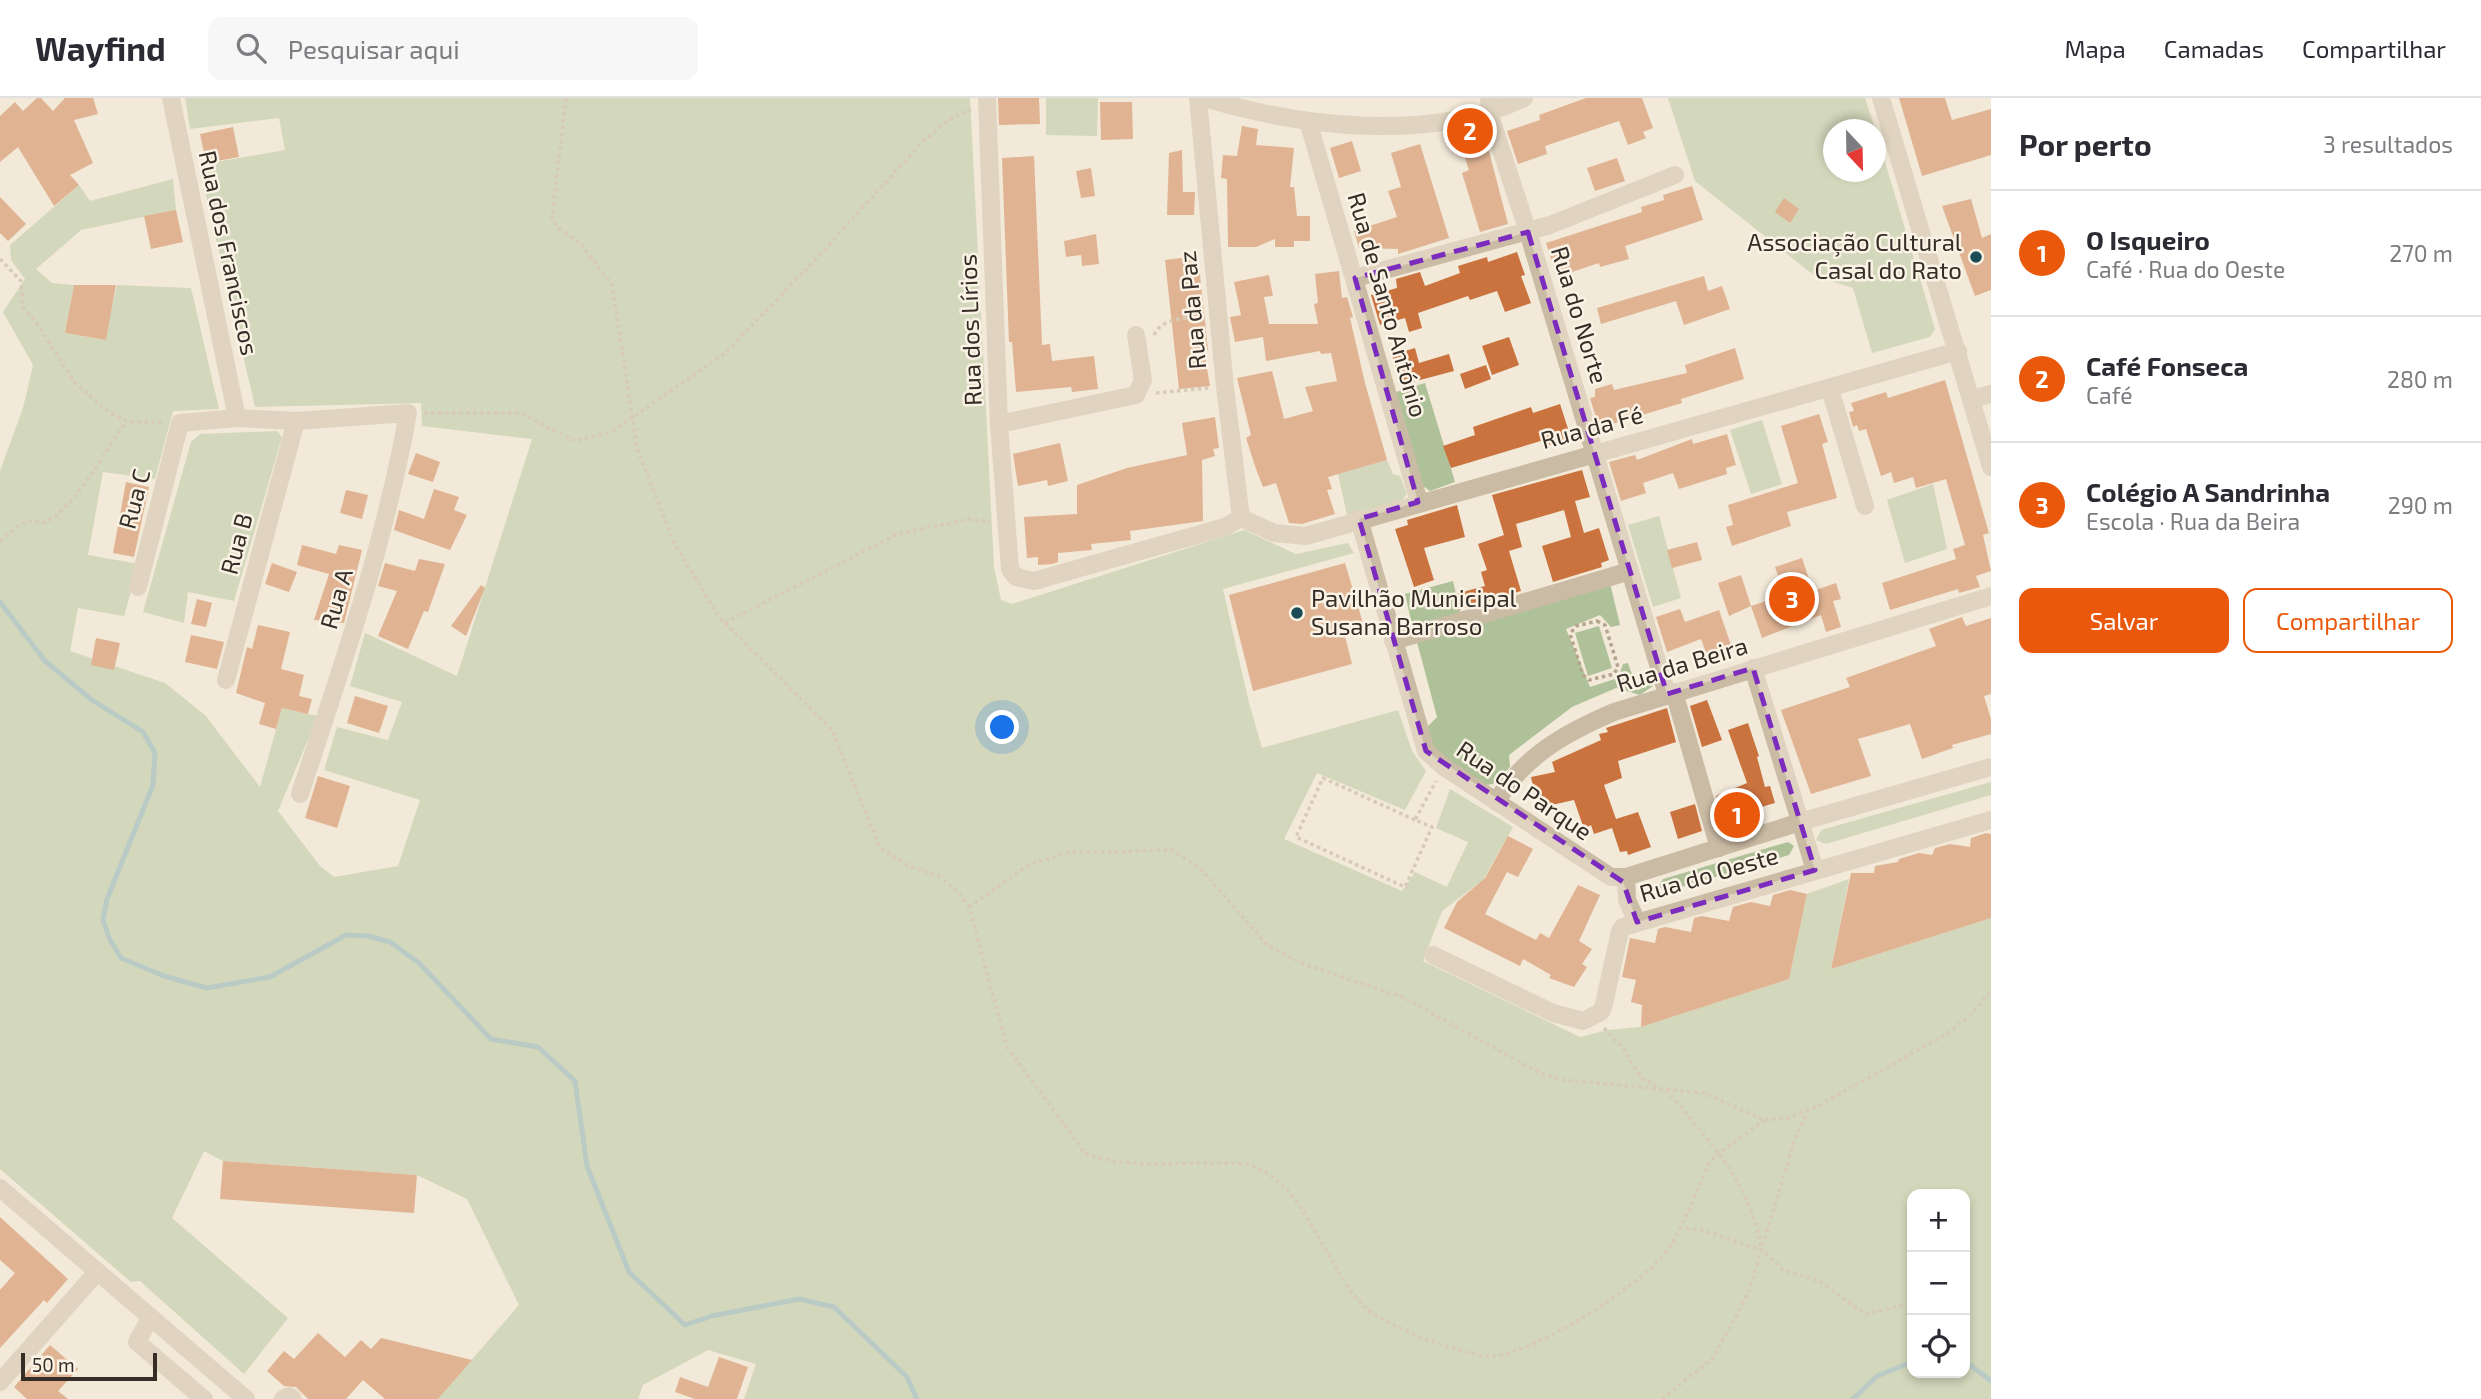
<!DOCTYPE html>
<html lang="pt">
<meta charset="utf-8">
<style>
:root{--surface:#fff;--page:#f7f7f7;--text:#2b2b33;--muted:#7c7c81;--line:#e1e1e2;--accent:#ea580c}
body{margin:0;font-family:"Exo 2",sans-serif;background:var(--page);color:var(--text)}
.controls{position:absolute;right:21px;bottom:21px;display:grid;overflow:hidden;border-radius:14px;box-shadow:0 4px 10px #0003}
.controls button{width:63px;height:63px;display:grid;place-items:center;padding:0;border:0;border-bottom:2px solid var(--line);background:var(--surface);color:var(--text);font:35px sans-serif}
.compass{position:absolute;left:1823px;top:21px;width:63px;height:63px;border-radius:50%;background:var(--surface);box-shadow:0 4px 10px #0003;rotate:158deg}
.scale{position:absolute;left:21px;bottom:18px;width:136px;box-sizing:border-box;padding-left:7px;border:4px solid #352d26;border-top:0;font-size:19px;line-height:24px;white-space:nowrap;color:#352d26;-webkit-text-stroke:5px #faf3e5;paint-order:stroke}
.you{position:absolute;left:1003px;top:630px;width:24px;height:24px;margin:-18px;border:5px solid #fff;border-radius:50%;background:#1a73e8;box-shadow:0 0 0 10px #1a73e833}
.badge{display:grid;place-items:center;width:46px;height:46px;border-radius:50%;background:var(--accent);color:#fff;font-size:23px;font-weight:700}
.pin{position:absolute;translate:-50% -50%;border:4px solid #fff;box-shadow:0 2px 7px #0006}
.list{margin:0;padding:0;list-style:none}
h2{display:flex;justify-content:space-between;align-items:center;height:91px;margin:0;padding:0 28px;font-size:30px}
h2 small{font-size:23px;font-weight:400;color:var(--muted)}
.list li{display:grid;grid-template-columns:46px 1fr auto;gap:21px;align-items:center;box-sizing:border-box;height:126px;padding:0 28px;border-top:2px solid var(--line)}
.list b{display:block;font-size:26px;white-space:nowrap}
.list p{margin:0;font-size:23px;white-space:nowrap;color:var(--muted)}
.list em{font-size:23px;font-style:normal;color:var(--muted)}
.actions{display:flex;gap:14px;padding:21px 28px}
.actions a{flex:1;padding:16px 0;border:2px solid var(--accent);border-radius:14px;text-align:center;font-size:24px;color:var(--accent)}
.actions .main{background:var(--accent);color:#fff}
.icon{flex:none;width:38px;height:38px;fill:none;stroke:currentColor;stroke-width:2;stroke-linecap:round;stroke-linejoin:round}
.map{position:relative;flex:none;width:1991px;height:1301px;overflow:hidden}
header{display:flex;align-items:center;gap:42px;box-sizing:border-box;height:98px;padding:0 35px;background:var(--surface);border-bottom:2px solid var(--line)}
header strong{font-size:33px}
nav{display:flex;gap:38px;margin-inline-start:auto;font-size:24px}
.search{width:490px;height:63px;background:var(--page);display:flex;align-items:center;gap:18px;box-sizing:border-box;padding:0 24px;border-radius:14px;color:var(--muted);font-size:26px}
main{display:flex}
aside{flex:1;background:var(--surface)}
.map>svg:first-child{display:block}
.green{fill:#aec198;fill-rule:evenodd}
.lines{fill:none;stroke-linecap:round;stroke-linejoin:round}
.stream{stroke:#76a6b0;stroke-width:5}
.building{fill:#ca733e}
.path{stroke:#b6a58e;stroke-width:3.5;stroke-dasharray:3.5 3.5;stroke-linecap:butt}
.minor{stroke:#cabba4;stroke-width:18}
.marked{fill:none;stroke:#7b2cbf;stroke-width:5;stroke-dasharray:14 9;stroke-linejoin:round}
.poi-dot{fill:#1a4c58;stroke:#faf3e5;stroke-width:2.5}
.labels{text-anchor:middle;stroke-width:5;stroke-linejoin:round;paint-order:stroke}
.poi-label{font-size:24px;fill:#352d26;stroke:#faf3e5;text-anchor:end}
.street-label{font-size:24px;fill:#352d26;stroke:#faf3e5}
</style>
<header>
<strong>Wayfind</strong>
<div class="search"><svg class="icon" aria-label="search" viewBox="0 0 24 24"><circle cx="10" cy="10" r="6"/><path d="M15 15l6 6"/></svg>Pesquisar aqui</div>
<nav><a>Mapa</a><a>Camadas</a><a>Compartilhar</a></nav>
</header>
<main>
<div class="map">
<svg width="1991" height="1301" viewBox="0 0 1991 1301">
<rect width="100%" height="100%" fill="#f2e9d8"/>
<!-- green -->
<g class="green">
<path d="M185,0H970L994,469L1001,502L1012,506L1244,432L1296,456L1348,445L1354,455L1223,491L1249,605L1262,650L1398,612L1412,653L1426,673L1405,712L1317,675L1284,741L1402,793L1415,774L1447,789L1468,744L1436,730L1450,691L1513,729L1483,782L1442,813L1423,863L1580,939L1607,932L1641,929L1789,881L1807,796L1849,781L1831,871L1991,820V1301H744L756,1266L708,1252L643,1287L638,1301H438L519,1207L467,1101L417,1077L223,1063L204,1053L172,1120L288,1220L244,1276L140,1183L131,1184L0,1071V373L23,310L33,267L3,214L25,181L11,162L10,147L79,87L90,103L173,81L176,112L81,132L36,171L52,185L74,187L65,235L105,242L117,187L191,190L219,311L173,313L155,381L103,374L88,457L139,466L124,518L78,510L70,553L165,585L205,617L260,689L282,610L318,618L278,713L320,768L334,779L398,768L420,702L324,672L337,629L388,642L402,604L350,588L365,535L457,578L532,341L422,328L421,305L255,309L199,67L285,52L279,20L190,31ZM1912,1096H1965V1275H1912Z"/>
<polygon points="1046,0 1098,0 1097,38 1046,37"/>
<polygon points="1668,0 1865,0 1875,31 1834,32 1834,74 1876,74 1876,34 1935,231 1930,239 1872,255 1853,190 1815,178 1695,83"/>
<polygon points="1425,285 1455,384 1430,393 1423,388 1396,294"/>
<polygon points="1762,322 1782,386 1751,396 1730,332"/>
<polygon points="277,333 282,339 234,503 188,494 184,525 143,514 191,344 200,336"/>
<polygon points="1387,362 1393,376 1400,378 1407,396 1402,402 1347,417 1338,376"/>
<polygon points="1933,386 1947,451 1905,465 1887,402"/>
<polygon points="1659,418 1681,500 1653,509 1628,427"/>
<polygon points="1453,483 1461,518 1413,531 1405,496"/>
<polygon points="1610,485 1620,527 1611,529 1600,517 1566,531 1590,589 1618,580 1623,566 1628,565 1635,585 1651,581 1653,588 1640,597 1616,590 1572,609 1509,657 1510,669 1493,686 1486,687 1436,653 1425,631 1437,619 1417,544"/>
<polygon points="1599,528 1612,570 1588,578 1575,535"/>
<polygon points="1991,684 1991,697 1826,746 1816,742 1821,732"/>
<polygon points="1788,744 1794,748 1789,757 1667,793 1658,789 1663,781"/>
</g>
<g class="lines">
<!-- stream -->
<g class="stream">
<polyline points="0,504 45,563 92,602 143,634 155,655 153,687 107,801 103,822 110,842 121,860 164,878 207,890 270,879 346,837 368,838 390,844 419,865 491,941 538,949 575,983 587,1068 629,1174 685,1227 712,1218 799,1201 834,1209 907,1279 917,1301"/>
<polyline points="1965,1263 1991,1283"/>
<polyline points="1853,1301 1877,1278 1912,1264"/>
</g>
</g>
<!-- building -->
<g class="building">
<polygon points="37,0 41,0 53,13 65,0 93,0 98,16 74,22 93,65 70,77 79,87 54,108 18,49 0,64 0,18 15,4 23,13"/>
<polygon points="998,0 1039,0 1040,26 999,27"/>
<polygon points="1586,0 1642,0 1653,30 1643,34 1646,40 1628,47 1619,23 1545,48 1547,56 1518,66 1507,33 1540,22 1539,17"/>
<polygon points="1899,0 1945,0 1952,22 1991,11 1991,57 1922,78"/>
<polygon points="1100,4 1132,4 1133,41 1101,42"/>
<polygon points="1242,28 1258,31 1256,47 1294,50 1290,89 1294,89 1297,118 1310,118 1310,143 1294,143 1294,149 1275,149 1275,141 1256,149 1228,149 1227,81 1221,80 1223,57 1237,58"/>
<polygon points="233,29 239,59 206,65 200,36"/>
<polygon points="1485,38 1508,126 1480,134 1462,75 1469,72 1460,45"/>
<polygon points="1352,43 1361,73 1339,80 1330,50"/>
<polygon points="1420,46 1449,140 1398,156 1398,151 1359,150 1354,133 1397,119 1388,93 1401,89 1391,55"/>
<polygon points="1182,52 1183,94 1195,94 1194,117 1167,117 1169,55"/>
<polygon points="1034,58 1042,247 1050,246 1052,263 1094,258 1098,291 1072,294 1071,289 1016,294 1012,244 1009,244 1002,60"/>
<polygon points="1617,60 1625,83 1595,93 1587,70"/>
<polygon points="1091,70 1095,98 1081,100 1076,73"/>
<polygon points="1692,88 1703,122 1625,148 1629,161 1600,169 1599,165 1557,179 1546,145 1642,114 1641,109 1664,102 1663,97"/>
<polygon points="0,99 26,126 8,143 0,135"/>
<polygon points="1784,100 1799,111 1790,125 1775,114"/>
<polygon points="1971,101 1982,140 1991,136 1991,192 1975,198 1942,108"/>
<polygon points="176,112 183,144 151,151 144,118"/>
<polygon points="1096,136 1099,166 1082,168 1081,157 1066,159 1064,143"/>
<polygon points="1517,154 1525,177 1521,178 1531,205 1505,214 1497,193 1470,202 1468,198 1418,215 1422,230 1409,234 1405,220 1380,227 1371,197 1397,190 1396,181 1420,174 1425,188 1460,175 1458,168 1487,159 1488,164"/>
<polygon points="1198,158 1208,252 1204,253 1210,288 1179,291 1165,162"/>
<polygon points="1339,173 1342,200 1347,199 1353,219 1350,220 1365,285 1387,362 1328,379 1332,391 1327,392 1335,416 1302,426 1289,425 1276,385 1263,389 1256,371 1246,340 1251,337 1237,280 1272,273 1284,321 1313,313 1305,289 1337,283 1331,255 1321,256 1320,253 1266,263 1263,239 1235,244 1230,219 1241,217 1234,184 1269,177 1273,198 1264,199 1269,226 1318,226 1314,206 1318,205 1315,176"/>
<polygon points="1704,178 1708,193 1722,188 1730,211 1684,227 1676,203 1601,226 1597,210"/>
<polygon points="74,187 116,187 106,242 65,235"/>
<polygon points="1509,239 1519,267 1492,277 1482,248"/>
<polygon points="1415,250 1419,265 1449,256 1454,273 1401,287 1392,257"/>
<polygon points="1735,250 1744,281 1681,301 1682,305 1599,330 1590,300 1595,299 1595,291 1612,286 1614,292 1687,275 1685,267"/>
<polygon points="1486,267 1491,281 1465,291 1460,276"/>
<polygon points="1945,282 1989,435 1983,437 1991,473 1976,478 1980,489 1959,495 1958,491 1890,512 1882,485 1956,461 1953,451 1965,447 1946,381 1916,390 1913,379 1894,385 1891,374 1881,378 1866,331 1859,333 1857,327 1853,329 1849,314 1854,313 1851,305 1886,294 1888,300"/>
<polygon points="1560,306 1571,340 1546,348 1544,342 1451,370 1443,348 1475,337 1473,329 1531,309 1533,315"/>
<polygon points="1819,316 1828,344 1822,346 1837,400 1787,414 1791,428 1732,448 1726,429 1733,427 1728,407 1798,385 1781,328"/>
<polygon points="1215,319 1219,350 1213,351 1215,358 1202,362 1203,423 1130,433 1131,442 1091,446 1092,452 1058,455 1058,464 1052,466 1038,467 1038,459 1027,460 1024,419 1077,416 1077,387 1127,370 1187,357 1182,325"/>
<polygon points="1727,336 1736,367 1726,370 1727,376 1679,391 1673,375 1643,385 1646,395 1621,403 1609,364 1635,357 1637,362 1692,341 1693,346"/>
<polygon points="1060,345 1068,383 1048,388 1047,382 1018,388 1013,356"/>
<polygon points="416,355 440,364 433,384 408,376"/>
<polygon points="1582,372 1590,399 1575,403 1584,435 1599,430 1609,462 1601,465 1602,469 1553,484 1542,448 1571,439 1564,412 1516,426 1522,449 1509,453 1521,493 1459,512 1455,496 1485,488 1481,474 1487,472 1478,446 1504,437 1492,397"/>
<polygon points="126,384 149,389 134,459 113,455"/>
<polygon points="434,391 459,399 454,412 467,417 450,452 394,432 399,412 424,421"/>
<polygon points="346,392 368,397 362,421 340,415"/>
<polygon points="1457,407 1465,439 1424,450 1434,482 1414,489 1395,431 1408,427 1407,422"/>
<polygon points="1697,444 1702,462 1672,470 1667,452"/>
<polygon points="302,447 336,456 339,447 362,452 344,525 314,522 329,476 297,467"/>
<polygon points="1802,460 1813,493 1836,485 1841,501 1833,503 1841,529 1826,534 1821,517 1762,540 1751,508 1785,497 1775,469"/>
<polygon points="419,461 445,466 428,514 424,513 408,551 378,538 397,493 378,488 385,465 415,473"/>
<polygon points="272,465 297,474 289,494 265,486"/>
<polygon points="1345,465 1365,532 1345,538 1352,566 1253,593 1229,497"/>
<polygon points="1741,477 1751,508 1729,518 1718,485"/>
<polygon points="481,487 485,490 466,538 451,528"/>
<polygon points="197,501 212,505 206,529 191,526"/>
<polygon points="1680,511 1685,524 1719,512 1731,547 1706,555 1701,541 1667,554 1656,519"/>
<polygon points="1962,519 1966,528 1991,520 1991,596 1984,598 1991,621 1991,636 1952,647 1953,650 1922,661 1910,626 1858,641 1871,678 1811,696 1781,612 1850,589 1846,580 1936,548 1929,531"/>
<polygon points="258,527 290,534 281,571 304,577 299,598 312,601 308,616 282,610 276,631 259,626 265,605 236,595 247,549 252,551"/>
<polygon points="191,537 224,544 217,571 185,564"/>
<polygon points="96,540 120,545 114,572 91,567"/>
<polygon points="355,598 388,608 379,635 347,625"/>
<polygon points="1707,602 1722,642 1702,649 1690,608"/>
<polygon points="1667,610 1676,644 1618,663 1622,680 1604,687 1616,721 1638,714 1651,749 1628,757 1627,753 1620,754 1612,730 1594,736 1591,727 1584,731 1574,702 1538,710 1531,679 1555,674 1552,664 1601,642 1599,636 1608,634 1606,630"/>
<polygon points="1748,625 1759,658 1757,659 1765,689 1770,688 1775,705 1744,714 1746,718 1724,725 1716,698 1747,685 1728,632"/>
<polygon points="318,678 350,688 337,730 305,720"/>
<polygon points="1695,706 1702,733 1678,741 1670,714"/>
<polygon points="1986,735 1991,736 1991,820 1831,871 1851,775 1874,775 1875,768 1898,764 1899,761 1919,755 1932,757 1935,750 1950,746 1970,749 1971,740"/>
<polygon points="1508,738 1533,751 1518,779 1507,774 1485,816 1536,842 1540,835 1549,840 1578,787 1600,797 1579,843 1592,851 1582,866 1587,869 1574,889 1549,880 1551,877 1523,861 1520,868 1444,830 1457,804 1485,780"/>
<polygon points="1790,792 1807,796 1789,881 1641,929 1642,907 1631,904 1636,882 1622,879 1630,840 1655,845 1658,831 1665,829 1691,834 1694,820 1702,818 1729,823 1733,809 1751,804 1770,808 1773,797"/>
<polygon points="223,1063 417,1077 414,1115 220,1101"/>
<polygon points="0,1119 68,1181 47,1205 44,1202 0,1250 0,1192 15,1175 0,1162"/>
<polygon points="318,1235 345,1259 361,1242 371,1251 381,1240 472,1262 438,1301 385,1301 363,1282 346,1301 308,1301 296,1289 284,1288 267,1273 284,1253 294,1261"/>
<polygon points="50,1247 78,1271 58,1293 68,1301 27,1301 14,1289"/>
<polygon points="719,1259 748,1269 737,1301 695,1301 675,1294 680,1279 708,1289"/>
</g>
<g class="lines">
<!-- path -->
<g class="path">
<path d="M566,0L552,120L558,130L581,146L612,187L637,350L675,447L719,519L833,633L880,750L911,769L938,778L957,793L969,809L1007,949L1085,1055C1119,1071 1177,1064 1215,1065C1229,1065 1245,1064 1257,1070C1308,1091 1327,1174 1367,1211C1387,1228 1467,1260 1494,1258C1536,1255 1649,1183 1671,1147C1686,1122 1697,1092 1709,1066L1716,1057L1765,1022"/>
<polyline points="0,161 21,183 23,209 41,231 75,285 106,312 126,323 164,325"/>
<path d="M1154,237C1163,219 1184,221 1202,218"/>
<polyline points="1156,295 1208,290"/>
<path d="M424,315H520L575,343L613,333L724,256L817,160L922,44C943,30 944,20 971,12"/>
<path d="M0,443C16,432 22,417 44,425C74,412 107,351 126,323"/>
<polygon points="1597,523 1605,527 1618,569 1614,576 1589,582 1583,577 1570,536 1576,528"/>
<polyline points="725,525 897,436 970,421 990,424"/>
<polyline points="1415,722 1323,680 1296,739 1405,789 1432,729 1415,722 1436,683"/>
<polyline points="969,809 1028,767 1066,755 1172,752 1200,770 1268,848 1301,865 1402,899 1540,975 1563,982 1703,995 1765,1022 1788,1020 1818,1008 1945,937 1970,918 1991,893"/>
<polyline points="1604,930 1624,952 1642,981 1660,989"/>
<path d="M1666,992C1707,1040 1753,1087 1761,1151"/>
<polyline points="1679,1130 1701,1132 1762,1152 1783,1172 1819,1183 1865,1216 1912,1205"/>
<polyline points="1662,1301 1713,1260 1748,1196 1794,1044 1807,1014"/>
</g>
<!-- minor -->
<g class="minor">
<polyline points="171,0 237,320"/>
<polyline points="987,0 999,326 1010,471 1016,479 1034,483 1225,429 1241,420"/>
<polyline points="1198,0 1225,289 1241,420"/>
<path d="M1204,0C1301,29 1430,45 1524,0"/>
<polyline points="1489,0 1492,24 1528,134 1667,596"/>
<polyline points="1881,0 1991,369"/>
<polyline points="1308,23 1419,404"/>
<polyline points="1355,180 1550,127 1675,77"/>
<polyline points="1830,291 1865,408"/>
<polyline points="1972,301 1991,296"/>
<polyline points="999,326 1136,297 1143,282 1136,237"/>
<polyline points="1241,420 1274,435 1306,438 1958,253"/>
<polyline points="1359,421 1426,653 1444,669 1611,779 1626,779 1800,724 1991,669"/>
<path d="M138,489L180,325L237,320L296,323L408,315C385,446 341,571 300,696"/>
<polyline points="1393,543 1630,473"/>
<polyline points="1753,570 1815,772"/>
<polyline points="226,582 296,323"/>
<polyline points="1674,594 1719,750"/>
<path d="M1496,704C1524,658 1565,635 1614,614L1991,498"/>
<polyline points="1626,779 1627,802 1637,824"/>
<polyline points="1433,857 1553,915 1583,923 1601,914 1604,906 1620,833 1623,829 1991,722"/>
<polyline points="0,1090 246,1301"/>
<polyline points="150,1220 137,1244 204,1301"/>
<polyline points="0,1284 97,1174"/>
<polyline points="283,1301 289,1298 293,1301"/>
</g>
</g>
<!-- marked area -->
<path d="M0 0H1991V1301H0ZM1528,134L1667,596L1753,570L1815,772L1637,824L1623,784L1426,653L1359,421L1418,404L1355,180Z" fill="#f2e9d8" fill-opacity=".55" fill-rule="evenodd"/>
<path class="marked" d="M1528,134L1667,596L1753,570L1815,772L1637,824L1623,784L1426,653L1359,421L1418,404L1355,180Z"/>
<!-- markers -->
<g class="poi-dot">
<circle cx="1976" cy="159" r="7"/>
<circle cx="1297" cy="515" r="7"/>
</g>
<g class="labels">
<!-- poi labels -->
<g class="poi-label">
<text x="1962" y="153">Associação Cultural<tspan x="1962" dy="28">Casal do Rato</tspan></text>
<text x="1311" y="509" text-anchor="start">Pavilhão Municipal<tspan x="1311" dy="28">Susana Barroso</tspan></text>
</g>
<!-- street labels -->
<g class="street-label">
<text transform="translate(228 155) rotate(78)" y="8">Rua dos Franciscos</text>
<text transform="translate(1387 207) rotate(74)" y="8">Rua de Santo António</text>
<text transform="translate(1193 212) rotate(-95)" y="8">Rua da Paz</text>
<text transform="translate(1579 217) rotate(73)" y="8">Rua do Norte</text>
<text transform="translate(971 232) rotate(-92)" y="8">Rua dos Lírios</text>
<text transform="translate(1592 330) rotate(-15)" y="8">Rua da Fé</text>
<text transform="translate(135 401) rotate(-75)" y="8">Rua C</text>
<text transform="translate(237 446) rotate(-75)" y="8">Rua B</text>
<text transform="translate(337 501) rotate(-74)" y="8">Rua A</text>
<text transform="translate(1682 567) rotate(-17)" y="8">Rua da Beira</text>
<text transform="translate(1524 693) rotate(34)" y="8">Rua do Parque</text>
<text transform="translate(1709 777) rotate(-16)" y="8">Rua do Oeste</text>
</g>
</g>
</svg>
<div class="controls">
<button>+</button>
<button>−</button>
<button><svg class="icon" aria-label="locate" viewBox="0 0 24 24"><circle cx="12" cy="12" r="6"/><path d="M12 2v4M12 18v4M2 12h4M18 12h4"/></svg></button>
</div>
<svg class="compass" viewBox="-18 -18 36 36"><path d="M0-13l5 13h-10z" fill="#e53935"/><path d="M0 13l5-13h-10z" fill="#7c7c81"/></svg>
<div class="scale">50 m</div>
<div class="you"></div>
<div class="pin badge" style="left:1737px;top:717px">1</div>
<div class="pin badge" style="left:1470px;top:33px">2</div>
<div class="pin badge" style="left:1792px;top:501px">3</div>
</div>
<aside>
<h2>Por perto<small>3 resultados</small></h2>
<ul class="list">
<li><span class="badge">1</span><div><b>O Isqueiro</b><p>Café · Rua do Oeste</p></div><em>270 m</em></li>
<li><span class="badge">2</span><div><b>Café Fonseca</b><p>Café</p></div><em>280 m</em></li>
<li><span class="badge">3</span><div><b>Colégio A Sandrinha</b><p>Escola · Rua da Beira</p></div><em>290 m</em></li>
</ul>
<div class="actions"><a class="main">Salvar</a><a>Compartilhar</a></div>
</aside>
</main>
